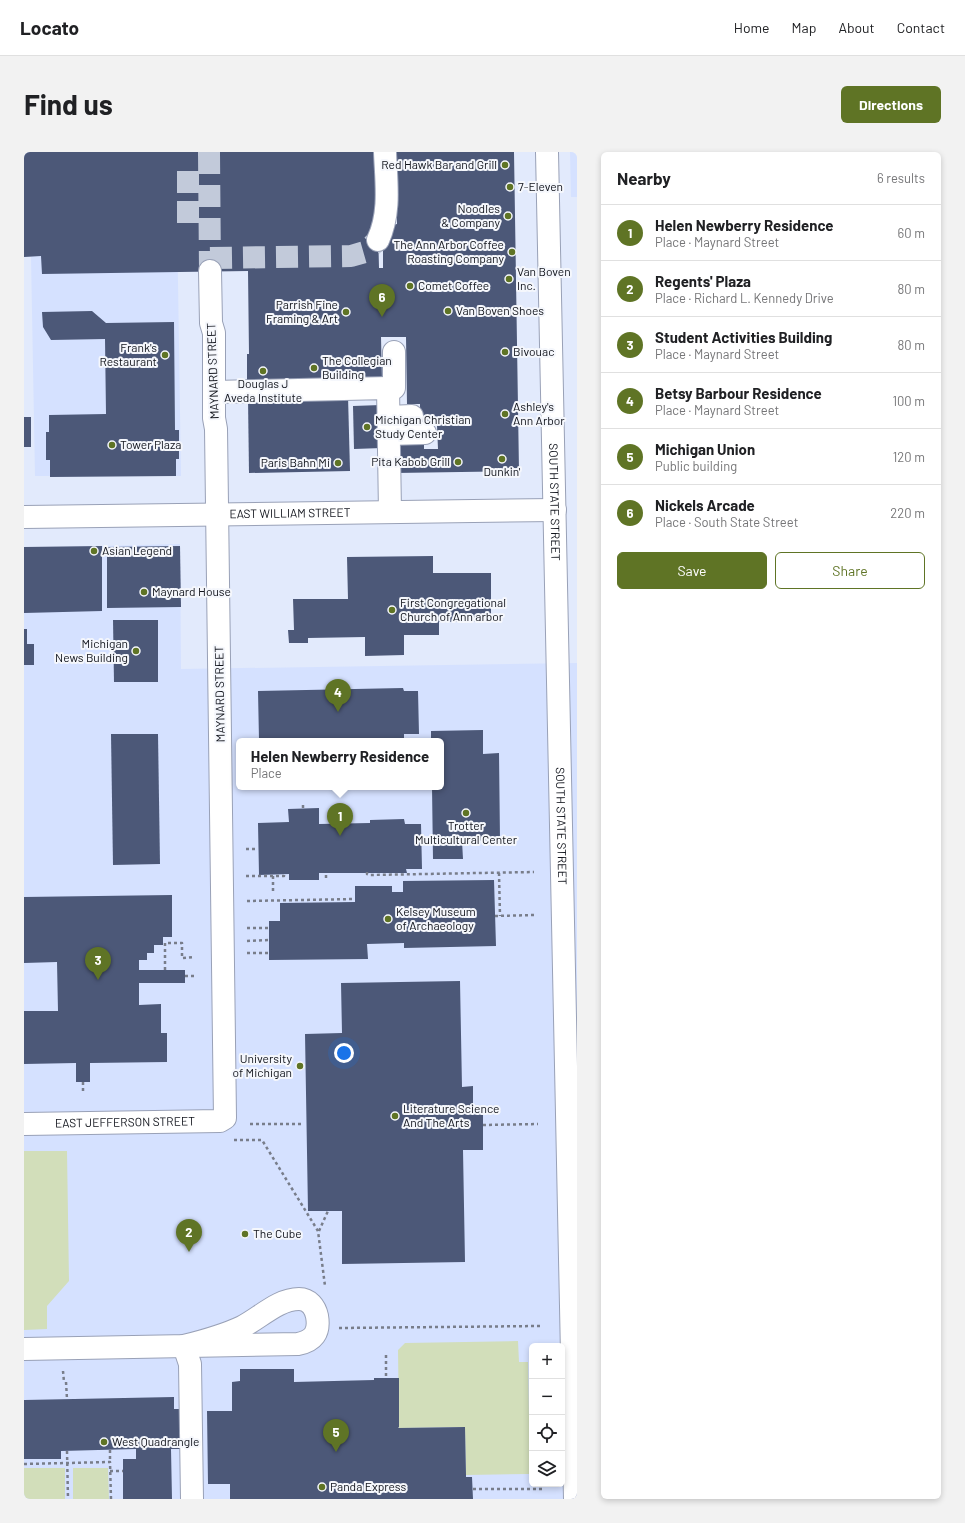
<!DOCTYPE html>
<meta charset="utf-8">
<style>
:root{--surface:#fff;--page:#f2f2f2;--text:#202124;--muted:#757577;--line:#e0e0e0;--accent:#5f7425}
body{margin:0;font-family:Barlow,sans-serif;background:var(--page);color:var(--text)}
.controls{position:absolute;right:12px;bottom:12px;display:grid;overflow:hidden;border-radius:6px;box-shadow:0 2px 6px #0003}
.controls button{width:36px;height:36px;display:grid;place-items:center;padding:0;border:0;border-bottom:1px solid var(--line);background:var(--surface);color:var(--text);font:20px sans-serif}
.you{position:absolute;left:320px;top:901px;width:14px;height:14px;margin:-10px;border:3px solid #fff;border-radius:50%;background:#1a73e8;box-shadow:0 0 0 6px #1a73e833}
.badge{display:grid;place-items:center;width:26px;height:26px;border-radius:50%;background:var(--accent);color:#fff;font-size:13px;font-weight:700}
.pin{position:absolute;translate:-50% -33px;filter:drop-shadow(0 1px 2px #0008)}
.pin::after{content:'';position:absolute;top:21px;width:14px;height:12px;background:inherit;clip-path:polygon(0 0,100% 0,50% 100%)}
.popup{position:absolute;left:212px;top:586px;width:208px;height:52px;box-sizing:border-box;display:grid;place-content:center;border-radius:6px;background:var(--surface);filter:drop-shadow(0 1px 3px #0005);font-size:13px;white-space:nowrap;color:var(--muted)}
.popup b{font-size:15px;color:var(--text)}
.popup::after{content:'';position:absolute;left:50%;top:100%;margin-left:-8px;border:8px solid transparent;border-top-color:var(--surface)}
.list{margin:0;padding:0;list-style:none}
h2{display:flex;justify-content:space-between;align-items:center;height:52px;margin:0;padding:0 16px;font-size:17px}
h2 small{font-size:13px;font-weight:400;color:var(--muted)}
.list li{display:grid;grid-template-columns:26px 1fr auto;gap:12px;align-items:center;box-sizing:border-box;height:56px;padding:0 16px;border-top:1px solid var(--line)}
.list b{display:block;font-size:15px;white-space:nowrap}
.list p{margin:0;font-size:13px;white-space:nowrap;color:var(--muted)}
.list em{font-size:13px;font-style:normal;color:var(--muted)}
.actions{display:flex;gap:8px;padding:12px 16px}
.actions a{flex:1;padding:9px 0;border:1px solid var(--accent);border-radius:6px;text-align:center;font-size:14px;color:var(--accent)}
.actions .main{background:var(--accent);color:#fff}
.icon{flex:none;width:22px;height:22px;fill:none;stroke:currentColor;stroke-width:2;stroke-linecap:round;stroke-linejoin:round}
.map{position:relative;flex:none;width:553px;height:1347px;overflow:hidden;border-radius:6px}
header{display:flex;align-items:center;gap:24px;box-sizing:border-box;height:56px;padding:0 20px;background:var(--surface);border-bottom:1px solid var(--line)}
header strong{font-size:19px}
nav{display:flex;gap:22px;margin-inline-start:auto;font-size:14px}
.intro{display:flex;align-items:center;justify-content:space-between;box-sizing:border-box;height:96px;padding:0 24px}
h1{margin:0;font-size:28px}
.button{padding:10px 18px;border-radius:6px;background:var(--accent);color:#fff;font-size:14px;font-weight:700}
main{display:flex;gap:24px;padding:0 24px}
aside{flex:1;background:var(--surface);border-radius:6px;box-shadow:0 2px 6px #0003}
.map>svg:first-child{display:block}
.built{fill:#d5e1ff;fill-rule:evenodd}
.green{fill:#d2deba}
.building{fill:#4c5878}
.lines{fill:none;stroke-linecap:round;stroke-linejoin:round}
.minor-tunnel{stroke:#c2cada;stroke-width:22;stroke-dasharray:22 11;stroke-linecap:butt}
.minor-casing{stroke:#99a1b7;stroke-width:24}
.major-casing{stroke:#99a1b7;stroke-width:24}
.path{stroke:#787d8a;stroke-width:2.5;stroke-dasharray:3 3;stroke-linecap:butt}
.minor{stroke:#fff;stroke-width:22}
.major{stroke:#fff;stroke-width:22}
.poi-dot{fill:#5f7425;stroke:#f5f7fc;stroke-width:1.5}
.labels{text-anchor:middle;stroke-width:4;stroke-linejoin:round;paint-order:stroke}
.poi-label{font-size:12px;fill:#10131b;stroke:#f5f7fc;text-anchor:start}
.street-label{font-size:12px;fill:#10131b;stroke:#f5f7fc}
</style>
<header>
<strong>Locato</strong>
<nav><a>Home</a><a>Map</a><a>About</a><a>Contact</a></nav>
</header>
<div class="intro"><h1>Find us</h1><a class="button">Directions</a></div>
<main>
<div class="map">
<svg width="553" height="1347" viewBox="0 0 553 1347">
<rect width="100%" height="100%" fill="#e2eafc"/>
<!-- built -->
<g class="built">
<polygon points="0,0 152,0 157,324 11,324 7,105 0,105"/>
<polygon points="546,0 553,0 553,45 547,45"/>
<path d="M156,392L157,517L553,511V1347H0V396ZM215,589H417V635H215ZM508,1194H538V1332H508Z"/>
</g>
<!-- green -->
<g class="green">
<polygon points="0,999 43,999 45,1129 23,1154 23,1177 0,1178"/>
<polygon points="494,1189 495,1210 504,1210 506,1322 442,1323 441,1275 374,1276 375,1275 374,1198 381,1191"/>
<rect x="0" y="1316" width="41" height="31"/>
<polygon points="49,1316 84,1316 85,1347 49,1347"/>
</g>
<!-- building -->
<g class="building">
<polygon points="0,0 352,0 355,116 359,116 359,91 369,73 373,72 371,0 490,0 495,319 371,321 370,289 400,288 400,297 414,297 413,274 396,274 396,252 383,252 382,185 357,185 358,229 223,235 223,202 225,202 224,119 18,122 17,104 0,105"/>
<polygon points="68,159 82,171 150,170 151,278 155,278 155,307 152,307 152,324 26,325 26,308 22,308 22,280 25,280 25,263 82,262 81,187 27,188 19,175 18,160"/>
<polygon points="324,244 326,319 225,321 224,246"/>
<polygon points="357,253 358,296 330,297 329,254"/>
<rect x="0" y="265" width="7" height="30"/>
<polygon points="78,394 78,459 0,461 0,395"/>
<polygon points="156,394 157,455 83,456 83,395"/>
<polygon points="409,404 409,421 467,421 467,469 415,470 415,483 380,483 380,503 341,504 341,485 284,486 284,491 265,491 264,478 270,478 269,447 324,447 323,405"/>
<polygon points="89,468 134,468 134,530 90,530"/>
<polygon points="0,477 3,477 3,492 10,492 10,513 0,513"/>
<polygon points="379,536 380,539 394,539 395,582 380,582 380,586 327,587 327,589 283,589 283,588 235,588 234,539"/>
<polygon points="459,578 459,602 475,601 476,688 438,689 439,707 409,707 408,635 417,635 417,589 407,589 407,579"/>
<polygon points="87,582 134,582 136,712 89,713"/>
<polygon points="295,656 295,672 346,671 346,668 380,667 381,672 397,672 398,717 382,717 383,721 295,721 295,728 265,728 265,722 235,723 234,671 265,670 264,657"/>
<polygon points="470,728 472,794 380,796 380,791 343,792 344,807 245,808 245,769 256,769 256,751 331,750 331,734 368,734 368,740 379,740 379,729"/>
<polygon points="148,743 148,785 139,785 139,793 130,793 130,801 123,801 123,808 115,808 115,818 161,818 161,831 115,831 115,853 137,852 137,881 143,881 143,910 66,911 66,930 52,930 52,911 0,912 0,859 34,859 33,810 0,811 0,745"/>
<polygon points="436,829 438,935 449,934 449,955 459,955 459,998 439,998 441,1110 318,1112 318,1059 284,1059 281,882 318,881 317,831"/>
<polygon points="216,1217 270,1217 270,1230 350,1228 350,1226 375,1226 375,1275 374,1276 441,1275 442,1323 442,1325 448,1325 449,1347 206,1347 206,1332 184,1332 183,1259 208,1259 208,1230 216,1229"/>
<polygon points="150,1245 150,1257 161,1257 160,1297 147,1297 148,1347 99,1347 99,1307 112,1307 112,1297 37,1299 37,1307 0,1307 0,1248"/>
</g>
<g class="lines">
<!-- minor-tunnel -->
<g class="minor-tunnel">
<polyline points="185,0 186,119"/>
<polyline points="153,30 185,30"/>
<polyline points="153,60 185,60"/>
<polyline points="186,106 327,104 341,100 354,88"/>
</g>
<!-- minor casing -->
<g class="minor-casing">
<g id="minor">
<path d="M354,88C367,60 362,29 361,0"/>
<polyline points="364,236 370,236 370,200"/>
<polyline points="190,240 364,236 366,360"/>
<polyline points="364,265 388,264"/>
<polyline points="364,282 401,281"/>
<path id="s1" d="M0,365L531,358"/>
<path id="s2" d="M0,972L196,969L201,966L192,277L190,266V181L187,171L186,119"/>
<polyline points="160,1194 166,1212 168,1347"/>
<path d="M0,1197L274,1192C289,1189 296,1181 293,1164C291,1155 285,1147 275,1147C254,1147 236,1166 218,1175C199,1184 180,1189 160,1194"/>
</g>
</g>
<!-- major casing -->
<g class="major-casing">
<g id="major">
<path id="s3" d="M523,0L551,1347"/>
</g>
</g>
<!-- path -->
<g class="path">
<polyline points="279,653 279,656"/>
<polyline points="222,697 234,697"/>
<polyline points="343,720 343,722 346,723 510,720"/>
<polyline points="475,721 476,764"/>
<polyline points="302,723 302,726"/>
<polyline points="222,724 260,724 260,722"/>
<polyline points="249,724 249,740"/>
<polyline points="223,749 331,747"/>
<polyline points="471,764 511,763"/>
<polyline points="223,776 245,776"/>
<polyline points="223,789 245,788"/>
<polyline points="223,801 245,801"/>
<polyline points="141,818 141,791 158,791 158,806 170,805"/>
<polyline points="161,824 171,824"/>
<polyline points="59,930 59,942"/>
<polyline points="226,972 277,972"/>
<polyline points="459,973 514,972"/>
<polyline points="210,988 238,988 294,1079 301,1134"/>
<polyline points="295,1079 304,1059"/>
<polyline points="315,1176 516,1174"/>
<polyline points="362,1203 362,1226"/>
<polyline points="39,1219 40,1230"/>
<polyline points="42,1230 43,1247"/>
<polyline points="86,1298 86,1310"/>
<polyline points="43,1299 44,1347"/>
<polyline points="0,1312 86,1310 87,1347"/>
<polyline points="86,1319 99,1319"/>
<polyline points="449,1337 519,1337"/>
</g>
<!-- minor -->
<use href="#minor" class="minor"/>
<!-- major -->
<use href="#major" class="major"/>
</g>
<!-- markers -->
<g class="poi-dot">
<circle cx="481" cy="13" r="4"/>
<circle cx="486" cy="35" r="4"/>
<circle cx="484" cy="64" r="4"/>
<circle cx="488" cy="100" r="4"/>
<circle cx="485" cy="127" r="4"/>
<circle cx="386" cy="134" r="4"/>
<circle cx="424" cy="159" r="4"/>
<circle cx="322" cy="160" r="4"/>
<circle cx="481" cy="200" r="4"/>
<circle cx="141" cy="203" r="4"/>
<circle cx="290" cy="216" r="4"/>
<circle cx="239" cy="219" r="4"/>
<circle cx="481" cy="262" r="4"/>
<circle cx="343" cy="275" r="4"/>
<circle cx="88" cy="293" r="4"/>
<circle cx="478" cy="307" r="4"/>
<circle cx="434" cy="310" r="4"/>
<circle cx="314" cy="311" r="4"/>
<circle cx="70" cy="399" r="4"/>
<circle cx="120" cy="440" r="4"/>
<circle cx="368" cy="458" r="4"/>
<circle cx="112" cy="499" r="4"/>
<circle cx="442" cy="661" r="4"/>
<circle cx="364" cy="767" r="4"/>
<circle cx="276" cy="914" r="4"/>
<circle cx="371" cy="964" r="4"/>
<circle cx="221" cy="1082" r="4"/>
<circle cx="80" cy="1290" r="4"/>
<circle cx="298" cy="1335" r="4"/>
</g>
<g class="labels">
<!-- poi labels -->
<g class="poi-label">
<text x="473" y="17" text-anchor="end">Red Hawk Bar and Grill</text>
<text x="494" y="39">7-Eleven</text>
<text x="476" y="61" text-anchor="end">Noodles<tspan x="476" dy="14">&amp; Company</tspan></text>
<text x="480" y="97" text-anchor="end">The Ann Arbor Coffee<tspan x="480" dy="14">Roasting Company</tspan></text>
<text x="493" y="124">Van Boven<tspan x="493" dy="14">Inc.</tspan></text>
<text x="394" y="138">Comet Coffee</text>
<text x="314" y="157" text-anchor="end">Parrish Fine<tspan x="314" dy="14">Framing &amp; Art</tspan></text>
<text x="432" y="163">Van Boven Shoes</text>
<text x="133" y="200" text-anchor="end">Frank's<tspan x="133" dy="14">Restaurant</tspan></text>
<text x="489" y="204">Bivouac</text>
<text x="298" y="213">The Collegian<tspan x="298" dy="14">Building</tspan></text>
<text x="239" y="236" text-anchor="middle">Douglas J<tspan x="239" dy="14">Aveda Institute</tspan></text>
<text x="489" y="259">Ashley's<tspan x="489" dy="14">Ann Arbor</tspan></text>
<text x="351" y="272">Michigan Christian<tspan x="351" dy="14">Study Center</tspan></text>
<text x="96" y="297">Tower Plaza</text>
<text x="426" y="314" text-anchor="end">Pita Kabob Grill</text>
<text x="306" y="315" text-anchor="end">Paris Bahn Mi</text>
<text x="478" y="324" text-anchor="middle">Dunkin'</text>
<text x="78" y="403">Asian Legend</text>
<text x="128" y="444">Maynard House</text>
<text x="376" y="455">First Congregational<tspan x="376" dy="14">Church of Ann arbor</tspan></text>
<text x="104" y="496" text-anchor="end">Michigan<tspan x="104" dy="14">News Building</tspan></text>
<text x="442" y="678" text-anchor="middle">Trotter<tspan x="442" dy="14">Multicultural Center</tspan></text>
<text x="372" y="764">Kelsey Museum<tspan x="372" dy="14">of Archaeology</tspan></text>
<text x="268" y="911" text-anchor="end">University<tspan x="268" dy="14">of Michigan</tspan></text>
<text x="379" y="961">Literature Science<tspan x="379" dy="14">And The Arts</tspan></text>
<text x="229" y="1086">The Cube</text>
<text x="88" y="1294">West Quadrangle</text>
<text x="306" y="1339">Panda Express</text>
</g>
<!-- street labels -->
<g class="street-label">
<text transform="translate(189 219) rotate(-92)" y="4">MAYNARD STREET</text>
<text dy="4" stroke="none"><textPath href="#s3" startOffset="350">SOUTH STATE STREET</textPath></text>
<text dy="4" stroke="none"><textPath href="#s1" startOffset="266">EAST WILLIAM STREET</textPath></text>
<text transform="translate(196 542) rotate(-91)" y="4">MAYNARD STREET</text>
<text dy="4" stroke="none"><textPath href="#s3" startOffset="674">SOUTH STATE STREET</textPath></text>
<text dy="4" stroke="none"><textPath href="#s2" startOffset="101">EAST JEFFERSON STREET</textPath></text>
</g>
</g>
</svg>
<div class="controls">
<button>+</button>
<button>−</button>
<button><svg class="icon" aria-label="locate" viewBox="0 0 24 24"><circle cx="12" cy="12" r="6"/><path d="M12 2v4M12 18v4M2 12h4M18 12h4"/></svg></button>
<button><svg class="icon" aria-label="layers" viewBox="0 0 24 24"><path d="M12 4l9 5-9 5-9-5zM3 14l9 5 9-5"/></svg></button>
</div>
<div class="you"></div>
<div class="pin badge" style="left:316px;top:684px">1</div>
<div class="popup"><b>Helen Newberry Residence</b>Place</div>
<div class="pin badge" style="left:165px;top:1100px">2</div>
<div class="pin badge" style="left:74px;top:828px">3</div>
<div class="pin badge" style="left:314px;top:560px">4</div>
<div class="pin badge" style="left:312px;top:1300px">5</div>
<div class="pin badge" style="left:358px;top:165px">6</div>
</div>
<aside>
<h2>Nearby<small>6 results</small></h2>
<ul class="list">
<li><span class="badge">1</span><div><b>Helen Newberry Residence</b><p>Place · Maynard Street</p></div><em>60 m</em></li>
<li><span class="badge">2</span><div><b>Regents' Plaza</b><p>Place · Richard L. Kennedy Drive</p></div><em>80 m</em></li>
<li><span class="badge">3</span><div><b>Student Activities Building</b><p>Place · Maynard Street</p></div><em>80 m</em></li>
<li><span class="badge">4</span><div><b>Betsy Barbour Residence</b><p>Place · Maynard Street</p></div><em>100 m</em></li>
<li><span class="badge">5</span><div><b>Michigan Union</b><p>Public building</p></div><em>120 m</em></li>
<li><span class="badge">6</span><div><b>Nickels Arcade</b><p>Place · South State Street</p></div><em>220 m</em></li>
</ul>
<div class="actions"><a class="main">Save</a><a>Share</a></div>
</aside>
</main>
